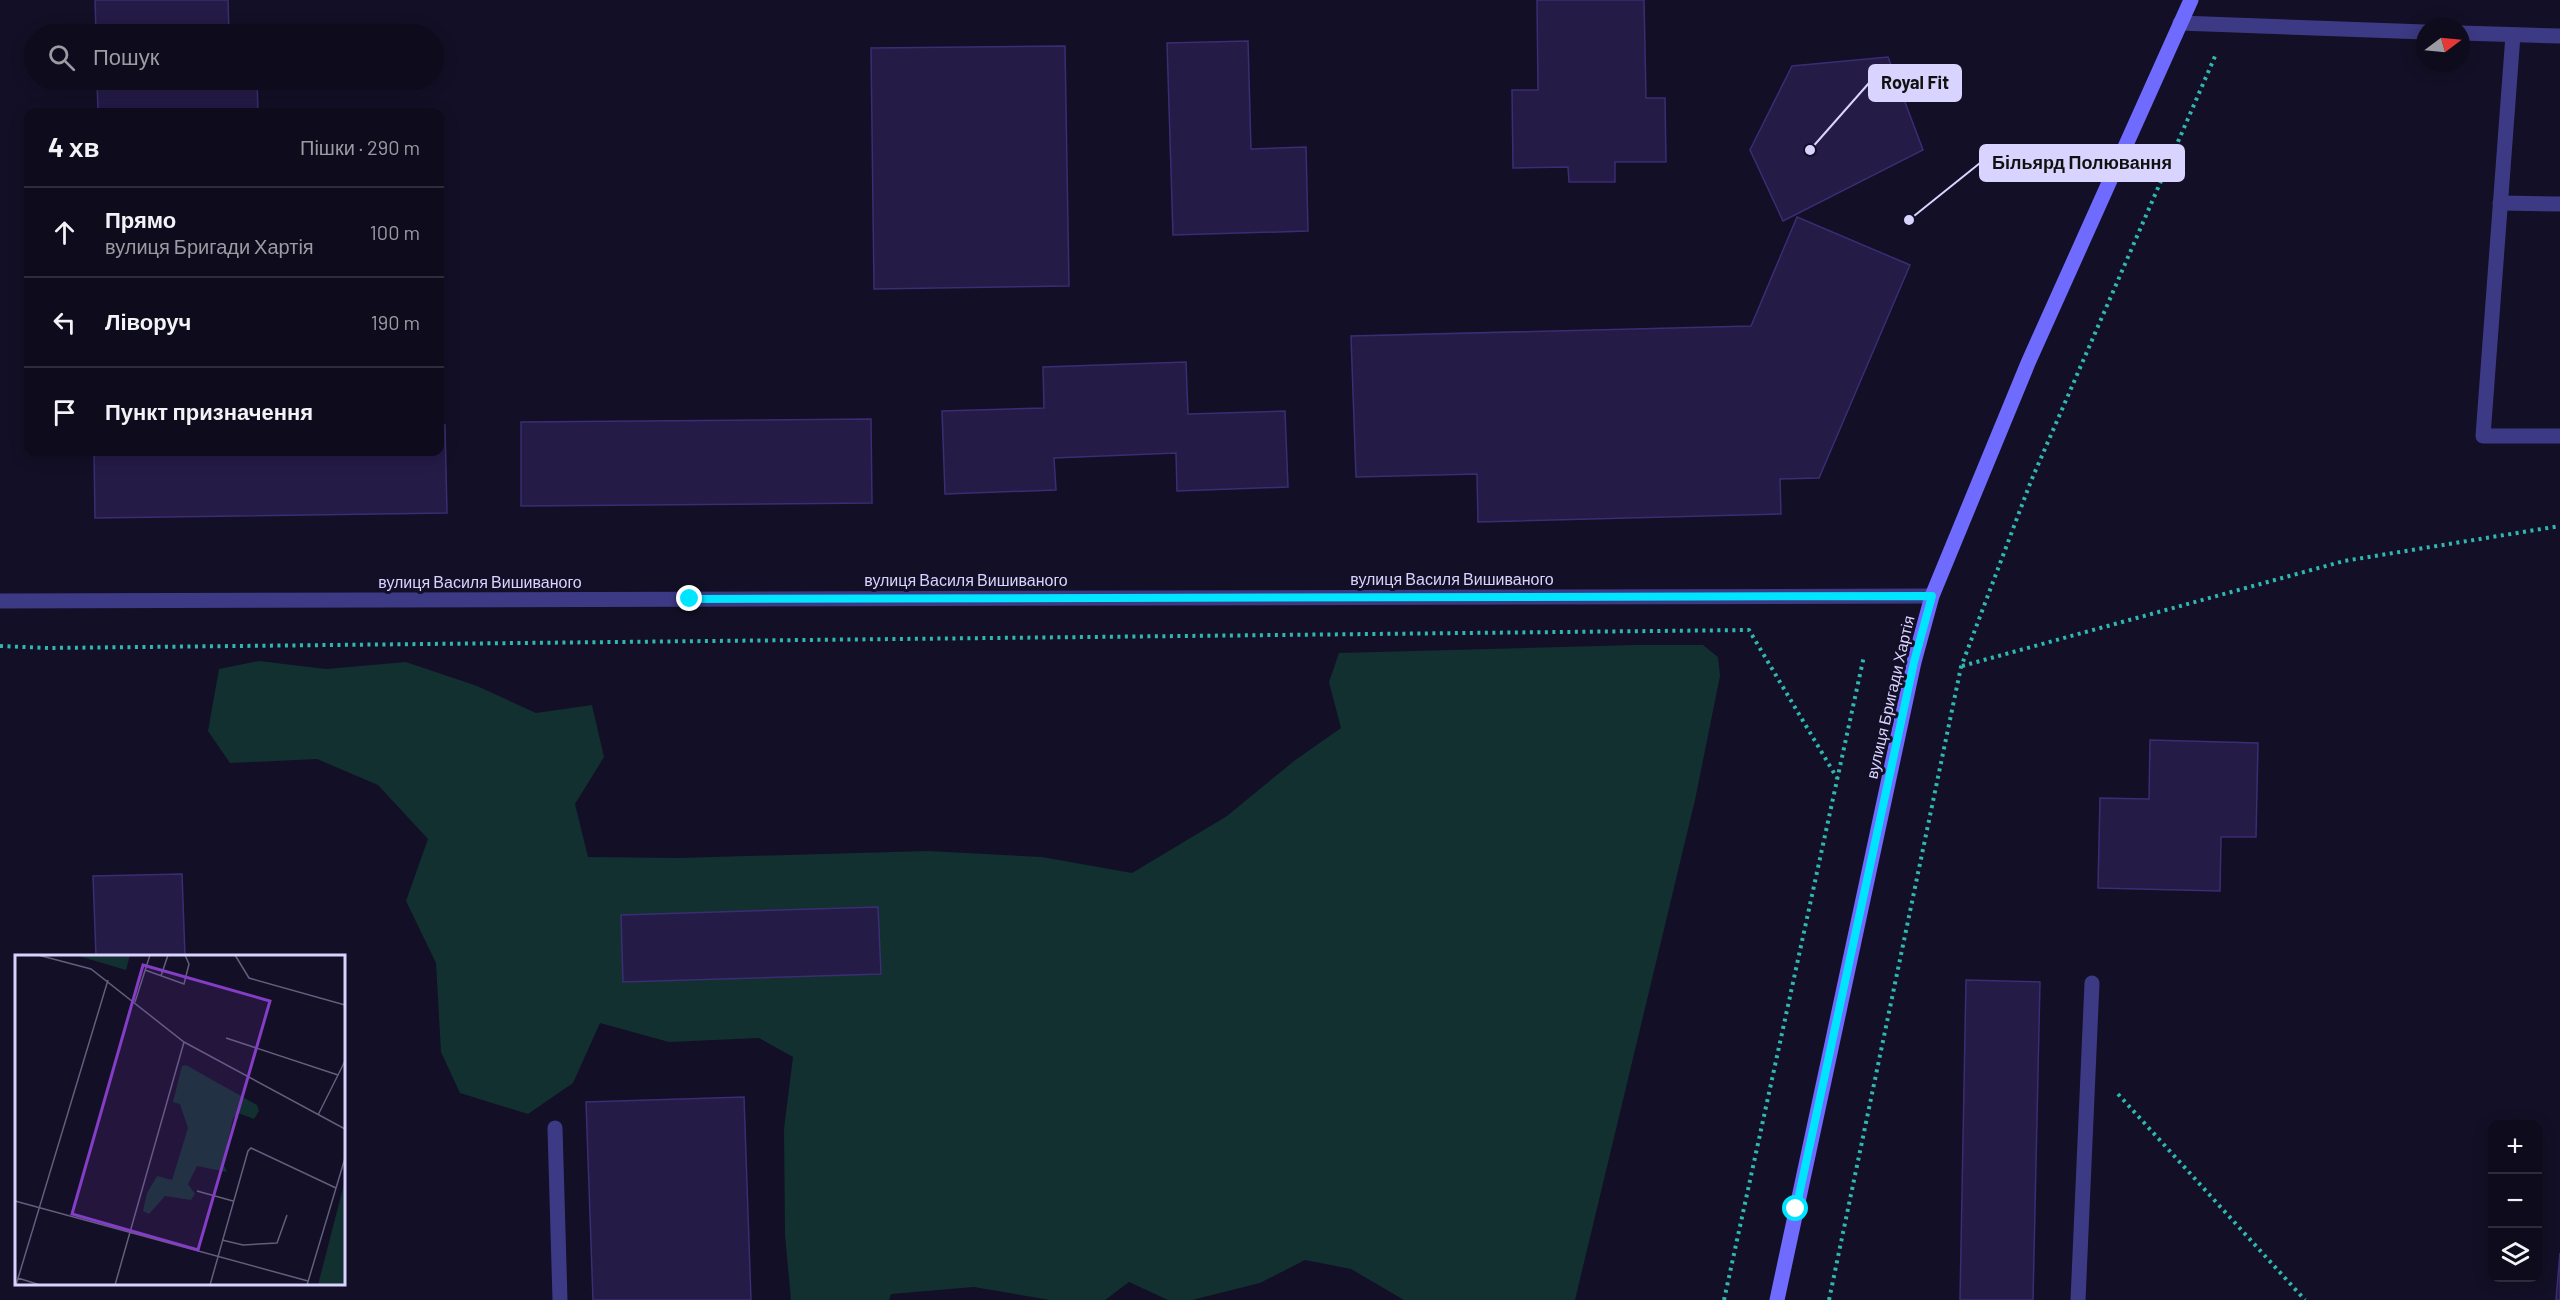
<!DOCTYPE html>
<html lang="uk">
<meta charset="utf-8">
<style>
:root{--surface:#0e0b1c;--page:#171425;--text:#f1f3f6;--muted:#9b9ba3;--line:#2e2b3b}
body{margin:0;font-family:Barlow,sans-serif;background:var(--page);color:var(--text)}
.controls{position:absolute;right:18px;bottom:18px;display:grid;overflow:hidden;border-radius:12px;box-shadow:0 3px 15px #0003}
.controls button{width:54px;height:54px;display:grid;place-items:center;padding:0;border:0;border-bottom:2px solid var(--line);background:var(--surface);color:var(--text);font:30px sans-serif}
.compass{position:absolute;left:2416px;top:18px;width:54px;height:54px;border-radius:50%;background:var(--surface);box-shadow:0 3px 15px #0003;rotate:74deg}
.stop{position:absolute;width:18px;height:18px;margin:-14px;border:4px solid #00e5ff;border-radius:50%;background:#fff}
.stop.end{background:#00e5ff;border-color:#fff;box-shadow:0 2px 6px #0008}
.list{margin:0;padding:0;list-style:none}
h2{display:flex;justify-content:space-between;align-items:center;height:78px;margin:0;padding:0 24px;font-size:26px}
h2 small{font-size:20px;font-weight:400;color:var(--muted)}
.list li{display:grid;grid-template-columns:39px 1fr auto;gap:18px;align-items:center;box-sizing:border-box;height:90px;padding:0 24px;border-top:2px solid var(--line)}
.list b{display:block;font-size:22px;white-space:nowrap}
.list p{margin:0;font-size:20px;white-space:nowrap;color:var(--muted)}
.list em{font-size:20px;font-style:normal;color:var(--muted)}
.icon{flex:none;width:33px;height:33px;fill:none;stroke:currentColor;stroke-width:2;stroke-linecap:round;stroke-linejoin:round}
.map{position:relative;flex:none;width:2560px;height:1300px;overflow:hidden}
.search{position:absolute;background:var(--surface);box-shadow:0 3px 15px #0003;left:24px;top:24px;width:420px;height:66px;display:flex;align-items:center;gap:15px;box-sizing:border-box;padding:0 21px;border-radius:33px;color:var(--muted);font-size:22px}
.panel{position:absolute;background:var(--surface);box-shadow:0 3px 15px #0003;left:24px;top:108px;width:420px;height:348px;border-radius:12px}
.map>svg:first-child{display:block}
.green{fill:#12302f}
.building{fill:#241b47;stroke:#3b2d73;stroke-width:1.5}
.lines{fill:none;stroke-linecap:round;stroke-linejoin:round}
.path{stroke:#2fb8b0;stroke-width:4;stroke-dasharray:3 4.5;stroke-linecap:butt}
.lane{stroke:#3d3a85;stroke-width:15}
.street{stroke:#3d3a85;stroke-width:15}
.secondary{stroke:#6f6bff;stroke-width:15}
.route{stroke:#00e5ff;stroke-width:8}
.labels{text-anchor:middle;stroke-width:6;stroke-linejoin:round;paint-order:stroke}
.street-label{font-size:16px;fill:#d9d4ff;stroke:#130f26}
.inset-road{fill:none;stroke:#625e7d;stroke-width:1.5}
.view{fill:#843dc5;fill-opacity:0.15;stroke:#843dc5;stroke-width:3}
.inset-edge{fill:none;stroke:#d9d4ff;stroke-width:3}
.leader{fill:none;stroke:#d9d4ff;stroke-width:2}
.callout-dot{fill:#d9d4ff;stroke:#130f26;stroke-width:2}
.callout{fill:#d9d4ff;stroke:#d9d4ff;stroke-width:2}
.callout-label{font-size:18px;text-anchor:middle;font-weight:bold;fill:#111}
</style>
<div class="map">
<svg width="2560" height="1300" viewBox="0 0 2560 1300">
<rect width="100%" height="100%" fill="#130f26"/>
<!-- green -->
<polygon class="green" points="1635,645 1703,645 1718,657 1720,676 1695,800 1575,1300 1404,1300 1351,1269 1305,1260 1260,1283 1192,1300 1168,1300 1129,1282 1105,1300 1050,1300 974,1287 891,1294 889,1300 791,1300 785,1235 784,1129 793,1057 759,1038 669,1042 600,1023 573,1083 528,1114 460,1093 441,1052 436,963 406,901 428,839 378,785 317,759 230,763 208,731 219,669 259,661 326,669 406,662 477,686 536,713 592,705 604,757 575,804 588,857 679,858 928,851 1042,857 1132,873 1227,816 1294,761 1341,728 1329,682 1339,653"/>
<!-- building -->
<g class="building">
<polygon points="95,0 228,0 229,34 96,34"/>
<polygon points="1537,0 1644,0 1646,98 1665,98 1666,162 1615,162 1615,182 1569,182 1568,167 1513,168 1512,90 1538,90"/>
<polygon points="1248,41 1251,149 1306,147 1308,231 1173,235 1167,43"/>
<polygon points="1065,46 1069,286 874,289 871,48"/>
<polygon points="1888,57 1923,150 1783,221 1750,150 1792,66"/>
<polygon points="97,80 257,80 258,112 98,112"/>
<polygon points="1797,217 1910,265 1819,478 1780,479 1781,514 1478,522 1477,474 1356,477 1351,336 1751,326"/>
<polygon points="1186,362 1188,414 1285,411 1288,487 1177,491 1176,453 1054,458 1056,490 945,494 942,411 1044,408 1043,367"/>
<polygon points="871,419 872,503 521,506 521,422"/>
<polygon points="440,425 445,425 447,513 95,518 94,452 440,452"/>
<polygon points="2150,740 2258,743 2256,837 2221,837 2220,891 2098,888 2100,798 2149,799"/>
<polygon points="182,874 185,956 96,956 93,876"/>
<polygon points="878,907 881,974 623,982 621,915"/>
<polygon points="1966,980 2040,982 2033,1300 1960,1300"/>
<polygon points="744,1097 751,1300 593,1300 586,1102"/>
<polygon points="2560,1253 2560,1300 2556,1300"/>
</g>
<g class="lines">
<!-- path -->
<g class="path">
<polyline points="0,646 48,648 1749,630 1837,778"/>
<polyline points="1962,666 2344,561 2560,526"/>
<polyline points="2118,1094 2305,1300"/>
<polyline points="1724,1300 1864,656"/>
<polyline points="1829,1300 1961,667 2031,481 2216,54"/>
</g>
<!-- lane -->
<g class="lane">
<polyline points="2180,23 2425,32"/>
<polyline points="2461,33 2560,36"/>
<polyline points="2513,35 2483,436 2560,436"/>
<polyline points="2500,203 2560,204"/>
<polyline points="555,1128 560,1300"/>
<polyline points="2078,1300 2092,983"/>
</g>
<!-- street -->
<polyline class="street" points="0,601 1932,596"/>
<!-- secondary -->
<polyline class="secondary" points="1777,1300 1914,662 1932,596 2028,363 2191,0"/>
</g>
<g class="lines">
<!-- route -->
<polyline class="route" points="690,599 1932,596 1914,662 1796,1209"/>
</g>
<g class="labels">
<!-- street labels -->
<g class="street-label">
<text x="1452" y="585">вулиця Василя Вишиваного</text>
<text x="966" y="586">вулиця Василя Вишиваного</text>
<text x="480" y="588">вулиця Василя Вишиваного</text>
<text transform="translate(1890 697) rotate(-77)" y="6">вулиця Бригади Хартія</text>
</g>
</g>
<!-- overview -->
<g transform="translate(15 955)">
<rect width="330" height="330" fill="#130f26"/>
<path d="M60,0H115L111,15ZM171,110L242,150L244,156L239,164L223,158L218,163L208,208L212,217L182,211L173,229L180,239L176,245L150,241L134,259L128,256L132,238L142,221L157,225L173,173L165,149L158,147L167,111ZM330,228V330H303L329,229Z" fill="#12302f"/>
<path class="inset-road" d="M23,0L76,14L169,87L330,174M220,0L234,23L330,50M130,15L169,29L174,9L170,0M146,21L153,0M120,47L135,0M211,83L323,120M303,160L330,106M182,236L218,246M0,246L293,326M207,285L228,290L262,288L272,260M3,323L25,330M1,330L93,25M100,330L169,87M195,330L233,196L236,193L321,233M292,330L330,203"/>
<path class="view" d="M128,10L255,46L183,295L57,259Z"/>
<rect width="330" height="330" class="inset-edge"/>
</g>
<!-- callouts -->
<path class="leader" d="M1810 150L1869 83M1909 220L1980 163"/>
<g class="callout-dot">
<circle cx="1810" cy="150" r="6"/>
<circle cx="1909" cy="220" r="6"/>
</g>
<g class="callout">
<rect x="1869" y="65" width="92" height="36" rx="6"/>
<rect x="1980" y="145" width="204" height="36" rx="6"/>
</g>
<g class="callout-label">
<text x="1915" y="89">Royal Fit</text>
<text x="2082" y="169">Більярд Полювання</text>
</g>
</svg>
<div class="controls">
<button>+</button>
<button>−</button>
<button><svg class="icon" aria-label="layers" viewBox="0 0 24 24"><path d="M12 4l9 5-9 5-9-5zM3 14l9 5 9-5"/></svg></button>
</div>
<svg class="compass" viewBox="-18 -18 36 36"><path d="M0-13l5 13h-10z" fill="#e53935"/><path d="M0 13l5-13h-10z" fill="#9b9ba3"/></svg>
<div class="stop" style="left:1796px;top:1209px"></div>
<div class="stop end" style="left:690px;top:599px"></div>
<div class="search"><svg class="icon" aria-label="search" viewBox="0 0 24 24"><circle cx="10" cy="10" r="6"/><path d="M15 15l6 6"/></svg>Пошук</div>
<section class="panel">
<h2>4 хв<small>Пішки · 290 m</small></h2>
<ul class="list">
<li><svg class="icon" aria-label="ahead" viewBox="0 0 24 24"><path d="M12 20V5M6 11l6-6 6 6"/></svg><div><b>Прямо</b><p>вулиця Бригади Хартія</p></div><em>100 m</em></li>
<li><svg class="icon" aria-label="left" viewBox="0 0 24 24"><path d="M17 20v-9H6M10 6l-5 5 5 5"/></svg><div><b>Ліворуч</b></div><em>190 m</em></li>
<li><svg class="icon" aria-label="arrive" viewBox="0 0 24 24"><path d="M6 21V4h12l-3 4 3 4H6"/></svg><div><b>Пункт призначення</b></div></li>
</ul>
</section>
</div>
